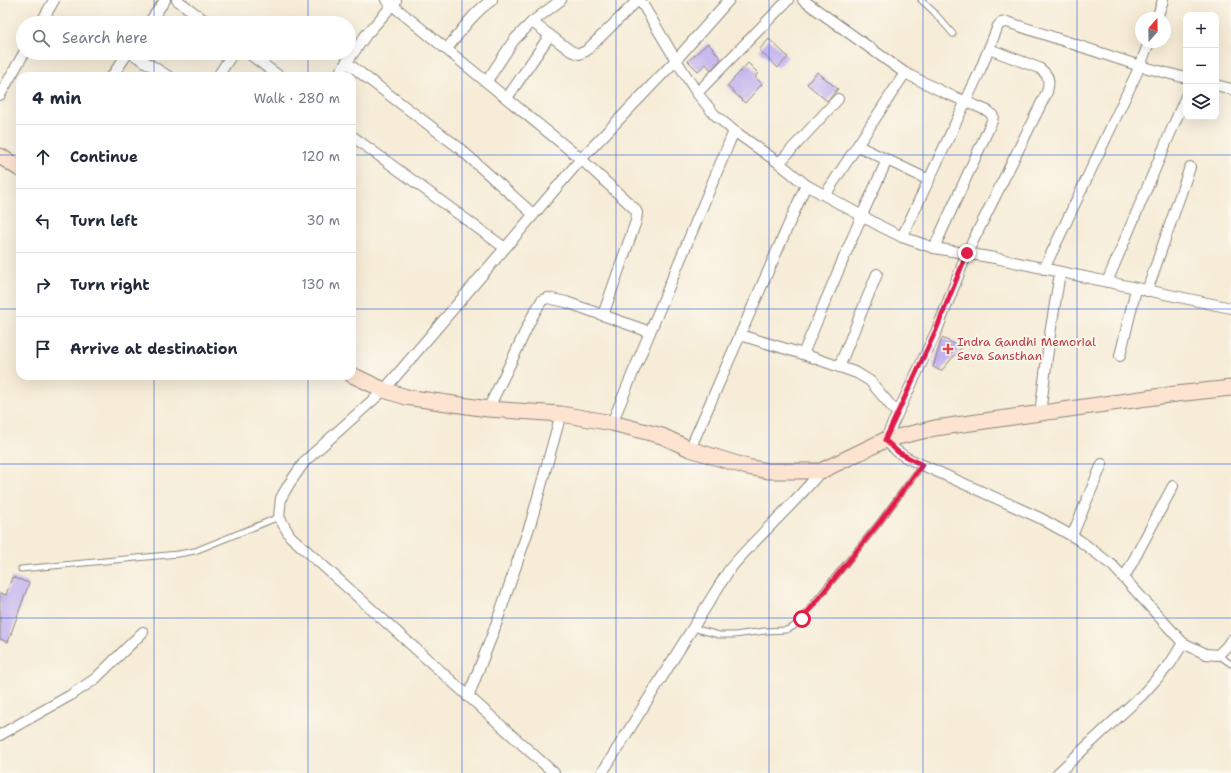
<!DOCTYPE html>
<meta charset="utf-8">
<style>
:root{--surface:#fff;--page:#f2f2f3;--text:#1f2937;--muted:#747a83;--line:#e0e1e3}
body{margin:0;font-family:"Shantell Sans",sans-serif;background:var(--page);color:var(--text)}
.controls{position:absolute;right:12px;top:12px;display:grid;overflow:hidden;border-radius:8px;box-shadow:0 4px 16px #0002}
.controls button{width:36px;height:36px;display:grid;place-items:center;padding:0;border:0;border-bottom:1px solid var(--line);background:var(--surface);color:var(--text);font:20px sans-serif}
.compass{position:absolute;left:1135px;top:12px;width:36px;height:36px;border-radius:50%;background:var(--surface);box-shadow:0 4px 16px #0002;rotate:20deg}
.stop{position:absolute;width:12px;height:12px;margin:-9px;border:3px solid #e11d48;border-radius:50%;background:#fff}
.stop.end{background:#e11d48;border-color:#fff;box-shadow:0 1px 4px #0008}
.list{margin:0;padding:0;list-style:none}
h2{display:flex;justify-content:space-between;align-items:center;height:52px;margin:0;padding:0 16px;font-size:17px}
h2 small{font-size:13px;font-weight:400;color:var(--muted)}
.list li{display:grid;grid-template-columns:26px 1fr auto;gap:12px;align-items:center;box-sizing:border-box;height:64px;padding:0 16px;border-top:1px solid var(--line)}
.list b{display:block;font-size:15px;white-space:nowrap}
.list em{font-size:13px;font-style:normal;color:var(--muted)}
.icon{flex:none;width:22px;height:22px;fill:none;stroke:currentColor;stroke-width:2;stroke-linecap:round;stroke-linejoin:round}
.map{position:relative;flex:none;width:1231px;height:773px;overflow:hidden}
.search{position:absolute;background:var(--surface);box-shadow:0 4px 16px #0002;left:16px;top:16px;width:340px;height:44px;display:flex;align-items:center;gap:10px;box-sizing:border-box;padding:0 14px;border-radius:22px;color:var(--muted);font-size:15px}
.panel{position:absolute;background:var(--surface);box-shadow:0 4px 16px #0002;left:16px;top:72px;width:340px;height:308px;border-radius:12px}
.map>svg:first-child{display:block}
.building{fill:#c3b2ee}
.lines{fill:none;stroke-linecap:round;stroke-linejoin:round}
.lane-casing{stroke:#89847a;stroke-width:7}
.street-casing{stroke:#89847a;stroke-width:12}
.secondary-casing{stroke:#89847a;stroke-width:17}
.lane{stroke:#fff;stroke-width:5}
.street{stroke:#fff;stroke-width:10}
.secondary{stroke:#fde4d1;stroke-width:15}
.route{stroke:#e11d48;stroke-width:5}
.grid{fill:none;stroke:#1d4ed8;stroke-width:1;stroke-opacity:0.55}
.health-dot{fill:#e0444e;stroke:#fbf7ec;stroke-width:1.5}
.labels{text-anchor:middle;stroke-width:4;stroke-linejoin:round;paint-order:stroke}
.health-label{font-size:12px;fill:#be3a42;stroke:#fbf7ec;text-anchor:start}
</style>
<div class="map">
<svg width="1231" height="773" viewBox="0 0 1231 773">
<rect width="100%" height="100%" fill="#fbf7ec"/>
<filter id="ink" filterUnits="userSpaceOnUse"><feTurbulence type="fractalNoise" baseFrequency=".025" numOctaves="2"/><feDisplacementMap in="SourceGraphic" scale="8" xChannelSelector="R" yChannelSelector="G"/><feConvolveMatrix kernelMatrix="1 2 1 2 8 2 1 2 1" color-interpolation-filters="sRGB"/></filter>
<filter id="wash" filterUnits="userSpaceOnUse"><feTurbulence type="fractalNoise" baseFrequency=".012" numOctaves="4" result="noise"/><feDisplacementMap in="SourceGraphic" scale="16" xChannelSelector="R" yChannelSelector="G"/><feGaussianBlur stdDeviation="0.9" result="paint"/><feColorMatrix in="noise" values="0 0 0 0 0 0 0 0 0 0 0 0 0 0 0 0 0 1.4 0 .05"/><feComposite in="paint" operator="in"/></filter>
<g filter="url(#wash)">
<rect width="100%" height="100%" fill="#f6ecd7"/>
<g id="blocks">
<!-- building -->
<g class="building">
<polygon points="769,39 788,57 778,68 759,50"/>
<polygon points="708,43 721,59 711,70 706,64 698,71 688,61"/>
<polygon points="748,63 758,73 755,77 762,84 745,103 727,86"/>
<polygon points="817,72 838,89 827,101 807,84"/>
<polygon points="942,338 962,347 941,371 933,367"/>
<polygon points="12,577 29,583 8,642 0,639 0,593 6,595"/>
</g>
</g>
</g>
<g filter="url(#ink)">
<use href="#blocks" fill-opacity="0" stroke="#89847a" stroke-width="1"/>
<g class="lines">
<!-- lane casing -->
<g class="lane-casing">
<g id="lane">
<polyline points="921,0 933,11 953,34"/>
<polyline points="21,569 178,554 195,551 279,517"/>
<polyline points="693,628 719,635 734,635 765,631 786,630 793,627 801,619 879,523 922,465"/>
<polyline points="1218,655 1231,664"/>
</g>
</g>
<!-- street casing -->
<g class="street-casing">
<g id="street">
<polyline points="177,0 208,23"/>
<polyline points="386,0 581,159 635,209 637,213 636,221 603,315"/>
<polyline points="640,0 676,60 697,93 714,114 734,131 779,163 806,185 882,227 902,237 934,248 995,258 1231,308"/>
<polyline points="803,0 905,73 943,92 988,111 993,116 992,121 934,248"/>
<polyline points="1157,18 1163,0"/>
<polyline points="532,22 571,51 579,54 586,51 638,0"/>
<polyline points="41,23 54,0"/>
<polyline points="149,23 165,0"/>
<path d="M447,49C461,31 473,13 492,0"/>
<path d="M989,49L1039,68C1049,75 1050,80 1047,92L967,253L937,330L885,440L898,452L907,458L1040,518L1079,540L1113,566L1183,643L1206,654L1218,655L1227,646L1231,640"/>
<polyline points="131,53 168,76"/>
<polyline points="248,53 279,76"/>
<polyline points="346,62 458,147 533,214"/>
<polyline points="112,76 128,53"/>
<polyline points="218,76 233,53"/>
<polyline points="337,76 366,35 396,1"/>
<polyline points="487,81 514,40 532,22 561,0"/>
<polyline points="1216,85 1231,89"/>
<polyline points="697,93 788,0"/>
<polyline points="0,95 24,53"/>
<polyline points="507,98 550,35"/>
<polyline points="352,136 505,248"/>
<polyline points="858,146 929,180"/>
<polyline points="779,163 838,99"/>
<polyline points="825,195 905,73"/>
<polyline points="902,237 979,73 998,26 1001,23 1007,22 1140,66 1186,78"/>
<polyline points="1044,269 1140,66 1149,42"/>
<polyline points="1107,282 1186,96"/>
<polyline points="1147,291 1190,167"/>
<polyline points="740,335 803,354 857,373 870,381 897,413"/>
<polyline points="803,354 862,215 887,160"/>
<polyline points="1120,356 1136,289"/>
<polyline points="839,367 877,274"/>
<polyline points="488,409 512,360 532,317 542,300 548,298 566,302 650,332"/>
<polyline points="1040,414 1050,334 1060,273"/>
<polyline points="612,423 734,131"/>
<polyline points="690,449 806,185"/>
<polyline points="1072,536 1102,464"/>
<polyline points="1124,578 1173,486"/>
<polyline points="468,697 493,633 531,522 561,414"/>
<polyline points="0,735 71,695 95,679 143,632"/>
<polyline points="554,773 290,536 279,517 281,498 289,484 305,461 384,390 581,159 676,60 729,0"/>
<path d="M602,773L729,570C758,535 793,506 821,471"/>
<polyline points="1058,773 1142,695 1170,664 1183,643"/>
</g>
</g>
<!-- secondary casing -->
<g class="secondary-casing">
<g id="secondary">
<polyline points="0,156 20,169"/>
<polyline points="352,375 384,390 406,397 488,409 561,414 612,423 662,436 690,449 747,467 768,471 821,471 885,440 935,428 1176,394 1231,388"/>
</g>
</g>
<!-- lane -->
<use href="#lane" class="lane"/>
<!-- street -->
<use href="#street" class="street"/>
<!-- secondary -->
<use href="#secondary" class="secondary"/>
</g>
</g>
<g class="lines" filter="url(#ink)">
<!-- route -->
<polyline class="route" points="802,619 879,523 922,465 898,452 885,440 936,330 967,253"/>
</g>
<!-- grid -->
<path class="grid" d="M154,0V23M308,0V23M462,0V773M616,0V773M769,0V773M923,0V773M1077,0V773M154,53V76M308,53V76M0,155H20M352,155H1231M0,309H20M352,309H1231M154,376V773M308,376V773M0,464H1231M0,618H1231"/>
<!-- markers -->
<path class="health-dot" d="M946 343h4v4h4v4h-4v4h-4v-4h-4v-4h4z"/>
<g class="labels">
<!-- health labels -->
<g class="health-label">
<text x="957" y="346">Indra Gandhi Memorial<tspan x="957" dy="14">Seva Sansthan</tspan></text>
</g>
</g>
</svg>
<div class="controls">
<button>+</button>
<button>−</button>
<button><svg class="icon" aria-label="layers" viewBox="0 0 24 24"><path d="M12 4l9 5-9 5-9-5zM3 14l9 5 9-5"/></svg></button>
</div>
<svg class="compass" viewBox="-18 -18 36 36"><path d="M0-13l5 13h-10z" fill="#e53935"/><path d="M0 13l5-13h-10z" fill="#747a83"/></svg>
<div class="stop" style="left:802px;top:619px"></div>
<div class="stop end" style="left:967px;top:253px"></div>
<div class="search"><svg class="icon" aria-label="search" viewBox="0 0 24 24"><circle cx="10" cy="10" r="6"/><path d="M15 15l6 6"/></svg>Search here</div>
<section class="panel">
<h2>4 min<small>Walk · 280 m</small></h2>
<ul class="list">
<li><svg class="icon" aria-label="ahead" viewBox="0 0 24 24"><path d="M12 20V5M6 11l6-6 6 6"/></svg><div><b>Continue</b></div><em>120 m</em></li>
<li><svg class="icon" aria-label="left" viewBox="0 0 24 24"><path d="M17 20v-9H6M10 6l-5 5 5 5"/></svg><div><b>Turn left</b></div><em>30 m</em></li>
<li><svg class="icon" aria-label="right" viewBox="0 0 24 24"><path d="M7 20v-9h11M14 6l5 5-5 5"/></svg><div><b>Turn right</b></div><em>130 m</em></li>
<li><svg class="icon" aria-label="arrive" viewBox="0 0 24 24"><path d="M6 21V4h12l-3 4 3 4H6"/></svg><div><b>Arrive at destination</b></div></li>
</ul>
</section>
</div>
